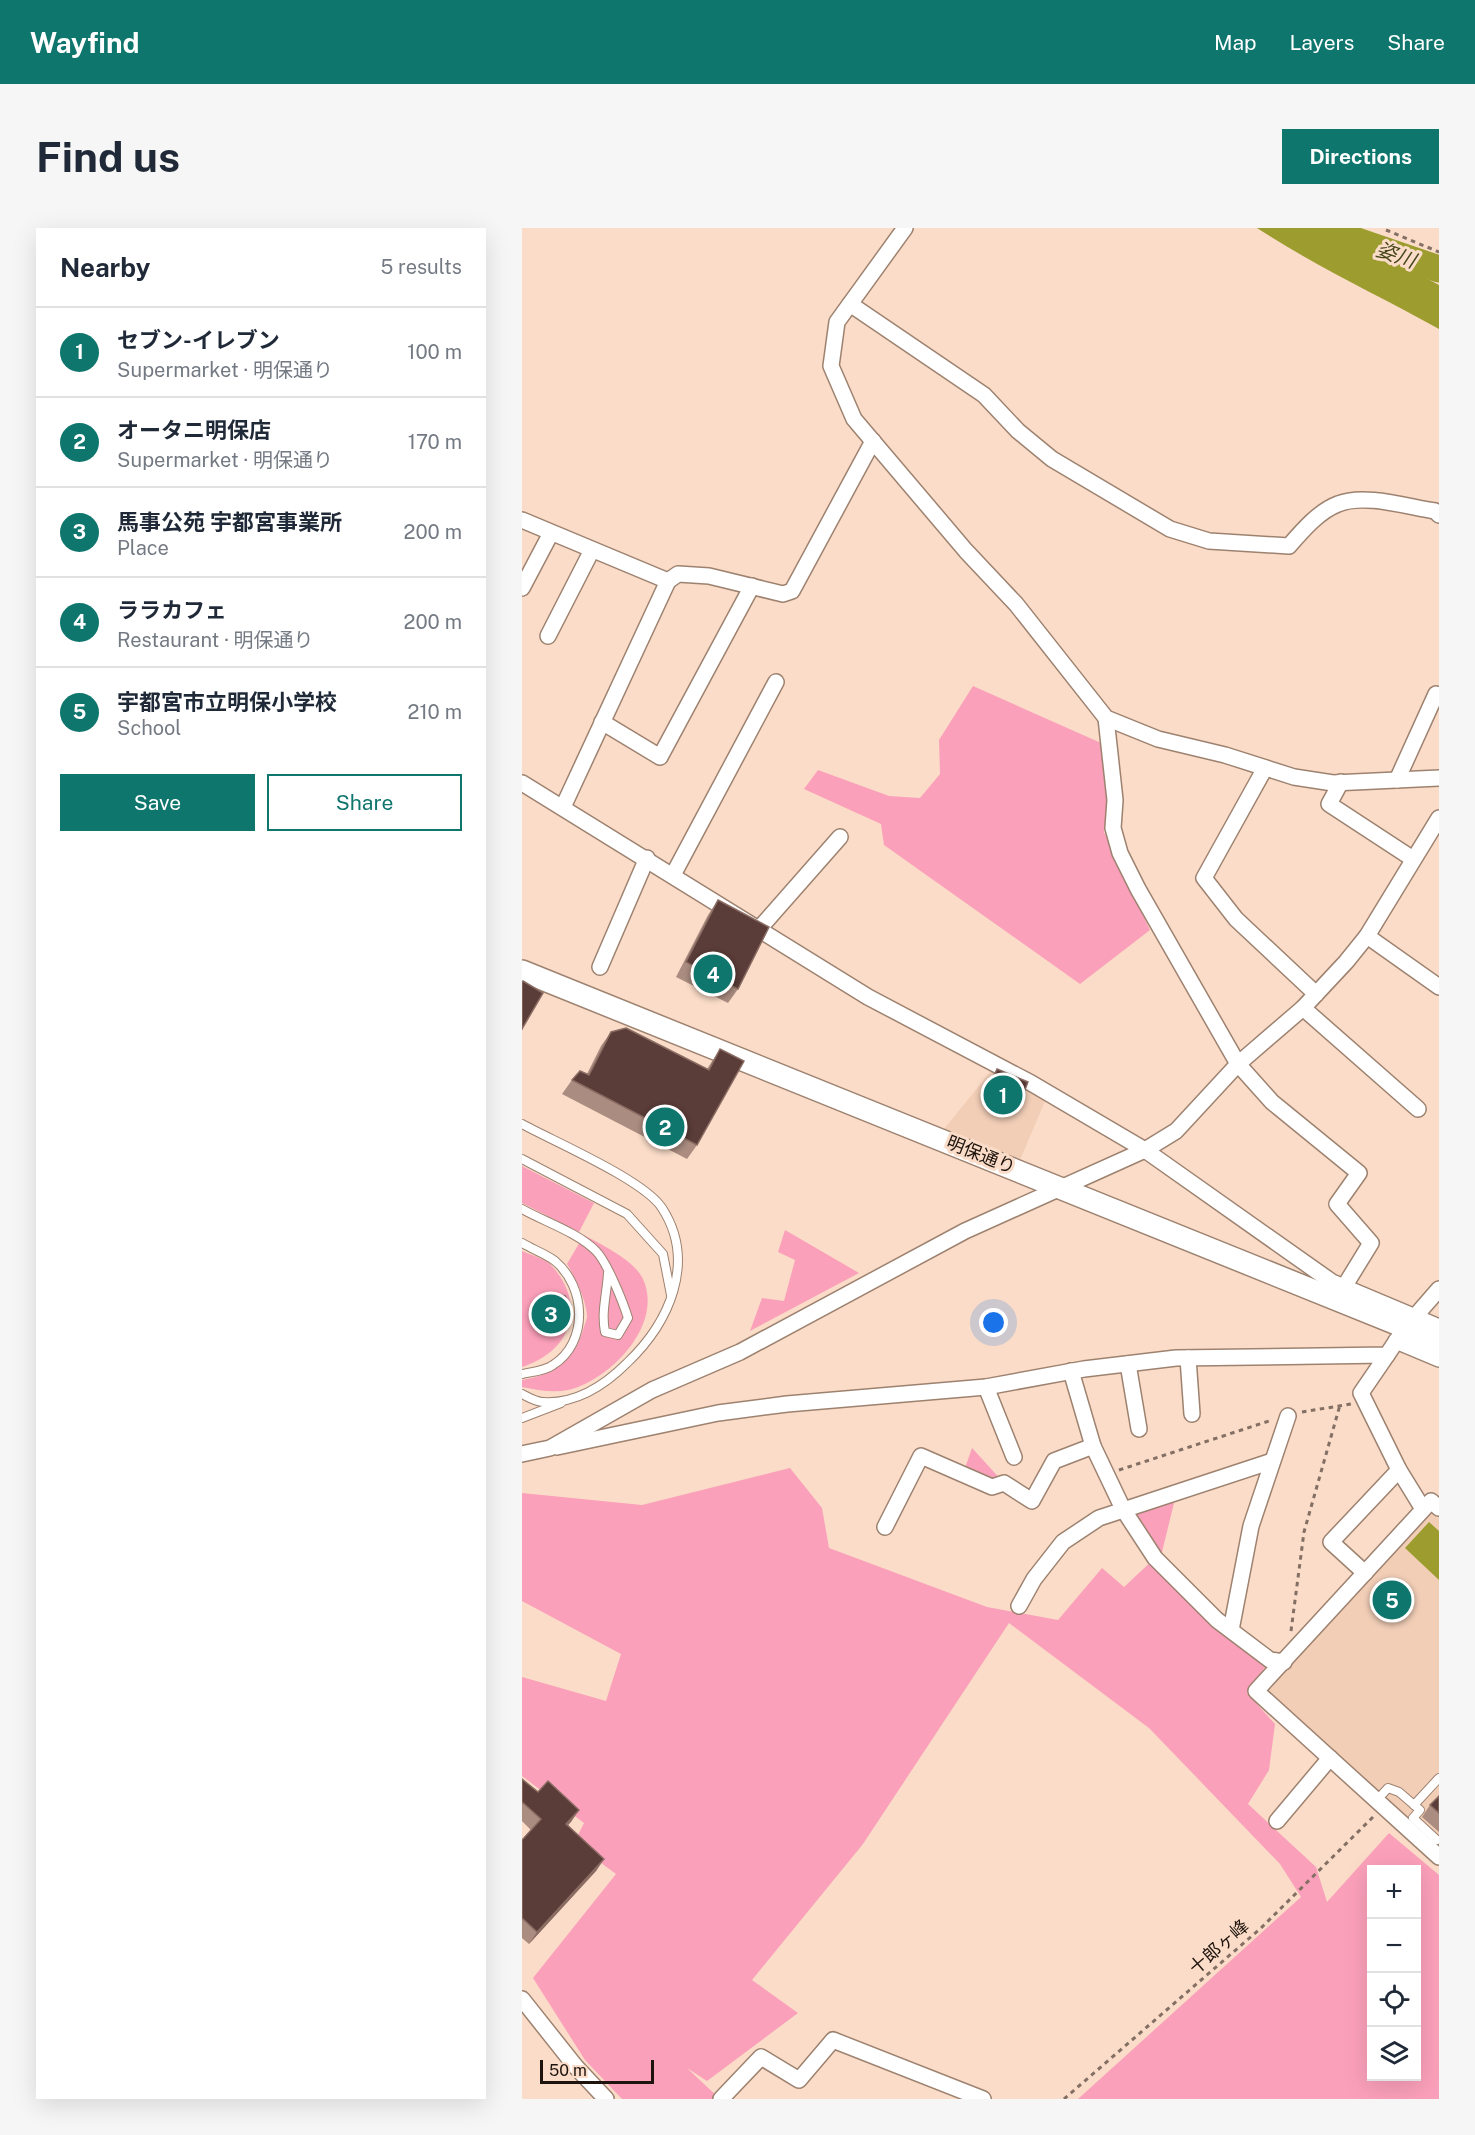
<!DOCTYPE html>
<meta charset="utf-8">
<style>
:root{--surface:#fff;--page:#f6f6f7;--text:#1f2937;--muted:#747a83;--line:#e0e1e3;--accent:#0f766e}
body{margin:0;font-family:"Public Sans","Noto Sans JP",sans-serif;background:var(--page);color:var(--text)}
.controls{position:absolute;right:18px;bottom:18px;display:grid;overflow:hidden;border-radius:0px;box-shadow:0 6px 24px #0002}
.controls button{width:54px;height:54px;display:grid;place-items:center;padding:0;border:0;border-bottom:2px solid var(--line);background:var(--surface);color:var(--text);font:30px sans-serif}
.scale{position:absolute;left:18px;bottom:15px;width:114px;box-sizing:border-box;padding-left:6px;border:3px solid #1e140d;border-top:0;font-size:16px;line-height:21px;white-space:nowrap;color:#1e140d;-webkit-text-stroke:4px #fadcc8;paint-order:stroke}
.you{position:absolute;left:472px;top:1095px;width:21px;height:21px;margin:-15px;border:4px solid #fff;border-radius:50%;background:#1a73e8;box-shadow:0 0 0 9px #1a73e833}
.badge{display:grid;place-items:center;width:39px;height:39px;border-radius:50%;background:var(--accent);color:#fff;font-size:20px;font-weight:700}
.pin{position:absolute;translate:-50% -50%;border:3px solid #fff;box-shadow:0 2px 6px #0006}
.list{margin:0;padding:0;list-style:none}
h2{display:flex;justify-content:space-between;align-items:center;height:78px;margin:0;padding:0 24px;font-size:26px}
h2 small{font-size:20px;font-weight:400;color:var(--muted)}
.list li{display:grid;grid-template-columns:39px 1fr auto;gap:18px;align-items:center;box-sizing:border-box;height:90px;padding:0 24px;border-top:2px solid var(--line)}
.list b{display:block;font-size:22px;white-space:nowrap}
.list p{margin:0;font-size:20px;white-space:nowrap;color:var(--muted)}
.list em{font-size:20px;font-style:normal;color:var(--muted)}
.actions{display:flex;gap:12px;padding:18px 24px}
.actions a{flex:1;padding:14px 0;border:2px solid var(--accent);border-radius:0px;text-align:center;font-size:21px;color:var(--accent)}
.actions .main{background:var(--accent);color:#fff}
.icon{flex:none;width:33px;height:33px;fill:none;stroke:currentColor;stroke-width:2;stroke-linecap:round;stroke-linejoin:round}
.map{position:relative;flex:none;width:917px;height:1871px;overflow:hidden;border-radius:0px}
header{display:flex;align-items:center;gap:36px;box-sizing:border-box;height:84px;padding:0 30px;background:var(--accent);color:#fff}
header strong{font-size:28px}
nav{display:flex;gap:33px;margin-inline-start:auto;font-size:21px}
.intro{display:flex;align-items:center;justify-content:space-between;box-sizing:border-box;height:144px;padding:0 36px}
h1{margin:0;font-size:42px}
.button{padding:15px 27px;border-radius:0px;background:var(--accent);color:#fff;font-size:21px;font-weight:700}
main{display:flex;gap:36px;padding:0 36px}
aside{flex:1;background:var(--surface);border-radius:0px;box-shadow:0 6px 24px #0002}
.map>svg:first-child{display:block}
.built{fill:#f2ceb7}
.green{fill:#fba0ba;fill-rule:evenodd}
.water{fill:#9c9d2e}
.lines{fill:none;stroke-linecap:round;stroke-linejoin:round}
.river{stroke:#9c9d2e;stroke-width:27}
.lane-casing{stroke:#9d8270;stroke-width:10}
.street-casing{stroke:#9d8270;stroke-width:18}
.secondary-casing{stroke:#9d8270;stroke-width:24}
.path{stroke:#836f63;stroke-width:3;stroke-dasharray:4.5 4.5;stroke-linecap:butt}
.lane{stroke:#fff;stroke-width:8}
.street{stroke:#fff;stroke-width:15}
.secondary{stroke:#fff;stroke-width:21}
.wall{fill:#aa8c80}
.shaded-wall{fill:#8a6c63}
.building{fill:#5a3c38;stroke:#8a6c63;stroke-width:1.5}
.labels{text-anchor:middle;stroke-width:6;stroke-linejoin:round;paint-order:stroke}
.street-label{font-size:18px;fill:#1e140d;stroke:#fadcc8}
.water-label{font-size:20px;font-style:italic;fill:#45461a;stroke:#fadcc8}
</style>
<header>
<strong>Wayfind</strong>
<nav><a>Map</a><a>Layers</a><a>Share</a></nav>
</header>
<div class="intro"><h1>Find us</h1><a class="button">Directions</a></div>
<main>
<aside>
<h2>Nearby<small>5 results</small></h2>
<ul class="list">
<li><span class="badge">1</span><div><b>セブン-イレブン</b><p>Supermarket · 明保通り</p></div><em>100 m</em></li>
<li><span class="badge">2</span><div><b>オータニ明保店</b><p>Supermarket · 明保通り</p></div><em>170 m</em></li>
<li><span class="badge">3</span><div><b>馬事公苑 宇都宮事業所</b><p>Place</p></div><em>200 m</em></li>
<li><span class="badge">4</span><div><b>ララカフェ</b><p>Restaurant · 明保通り</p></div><em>200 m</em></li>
<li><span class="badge">5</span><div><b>宇都宮市立明保小学校</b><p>School</p></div><em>210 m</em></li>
</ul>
<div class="actions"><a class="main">Save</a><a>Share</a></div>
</aside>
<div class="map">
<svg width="917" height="1871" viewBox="0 0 917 1871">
<rect width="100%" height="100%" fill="#fadcc8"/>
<!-- built -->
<g class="built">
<polygon points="470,842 524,871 498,932 422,901"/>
<polygon points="912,1283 917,1287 917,1628 748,1470 747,1457 905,1284"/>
</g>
<!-- green -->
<g class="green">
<polygon points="451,458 579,515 587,569 582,604 628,702 558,756 362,617 359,596 282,561 296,542 367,568 398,570 418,546 417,512"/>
<polygon points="0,938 72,975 57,1004 0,975"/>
<polygon points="263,1002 337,1045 228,1103 240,1070 262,1073 273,1032 256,1024"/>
<path d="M62,1007C80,1017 112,1032 121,1051C142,1097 88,1152 46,1162C31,1165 15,1162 0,1159V1152C30,1147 52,1133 61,1102C62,1098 65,1092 65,1088C65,1074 52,1047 45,1036Z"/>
<path d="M0,1023C9,1027 23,1031 29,1037C66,1077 49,1124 0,1139Z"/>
<polygon points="450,1220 482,1255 441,1246"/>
<path d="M268,1240L300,1280L307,1320L465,1379L536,1392L580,1340L602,1359L633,1330L748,1432L725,1465L753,1496L747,1542L726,1576L794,1639L805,1674L867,1605L917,1647V1871H556L779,1669L758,1636L627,1500L487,1395L341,1616L230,1752L276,1785L185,1853L165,1840L198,1871H100L63,1832L11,1750L94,1646L52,1615L62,1595L0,1548V1449L84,1473L99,1426L0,1373V1265L120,1277ZM850,1642H894V1848H850Z"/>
<polygon points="653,1271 639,1328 613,1292 616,1283"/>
</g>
<!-- water -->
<g class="water">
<path d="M735,0H811L917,57V101C856,67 793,38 735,0Z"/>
<polygon points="907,1294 917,1303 917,1352 883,1320"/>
</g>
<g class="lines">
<!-- river -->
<polyline class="river" points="797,0 917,41"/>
<!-- lane casing -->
<g class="lane-casing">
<g id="lane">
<path d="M0,896C33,914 122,952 140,980C175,1034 147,1095 105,1135C83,1157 54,1176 21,1174C14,1174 6,1169 0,1166"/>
<polyline points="0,931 105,986 141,1026 149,1067"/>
<path d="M0,981C23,994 55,1004 74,1023C85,1034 101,1074 106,1090L96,1107L83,1104C79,1084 85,1065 86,1045"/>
<path d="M0,1015C10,1021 24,1026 33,1033C64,1059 67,1114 31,1137C23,1143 9,1144 0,1146"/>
<polyline points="0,1190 39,1175"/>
<polyline points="855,1572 866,1560 877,1564 898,1582 891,1590 915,1612"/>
<polyline points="892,1577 917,1550"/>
</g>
</g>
<!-- street casing -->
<g class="street-casing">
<g id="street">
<polyline points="383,0 315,94 309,138 332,191 444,323 494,376 584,490 636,511 703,527 772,549 811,555 917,550"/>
<path d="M328,76L462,167L496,203L530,231L648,301L687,313L767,318C780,303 797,283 816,276C842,265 886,279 913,283L917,287"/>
<polyline points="0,292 146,353 156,346 187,348 261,366 270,363 351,213"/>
<polyline points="0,360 29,305"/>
<polyline points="26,408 70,322"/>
<polyline points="584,490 593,572 591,600 598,625 616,661 716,836 750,874 837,945 815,976 849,1015 822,1059"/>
<polyline points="80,494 138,529 230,358"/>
<polyline points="743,540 682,650 714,691 794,766"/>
<polyline points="875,552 914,466 917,467"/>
<polyline points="819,554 807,576 891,631"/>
<polyline points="0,555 346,769 509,855 623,922 810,1054 917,1099"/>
<polyline points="41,579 146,353"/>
<polyline points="151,647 254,454"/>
<polyline points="237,701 318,609"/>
<polyline points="845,708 917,759"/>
<polyline points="78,739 125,630"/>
<polyline points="781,780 896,881"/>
<polyline points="874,1113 917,1131"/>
<polyline points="865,1127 839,1165 877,1242 901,1281"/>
<polyline points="666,1130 670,1186"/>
<polyline points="606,1136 617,1201"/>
<polyline points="464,1159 492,1229"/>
<polyline points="571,1218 601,1281 633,1330 695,1392 748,1432 762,1434"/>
<polyline points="35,1219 196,1185 265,1176 464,1159 562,1141 654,1130 865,1127 883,1100 917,1061"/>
<polyline points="0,1226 28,1220 130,1162 218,1124 443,1003 623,922 654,903 716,836 781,780 824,734 845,708 917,590"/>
<polyline points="917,1280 909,1273 734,1463 917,1629"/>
<polyline points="363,1299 399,1228 470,1259 482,1255 510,1273 532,1233 571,1218 549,1143"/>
<polyline points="843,1345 809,1314 877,1242"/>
<polyline points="497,1378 512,1351 541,1314 577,1290 750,1233"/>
<polyline points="709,1402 729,1298 766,1188"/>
<polyline points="755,1593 808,1530"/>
<polyline points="0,1771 54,1839 84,1871"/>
<polyline points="199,1871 239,1829 277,1852 311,1812 461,1871"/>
</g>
</g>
<!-- secondary casing -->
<g class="secondary-casing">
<polyline id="secondary" points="0,743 917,1113"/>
</g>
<!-- path -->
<g class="path">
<polyline points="864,2 917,24"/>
<polyline points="780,1184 829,1176"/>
<polyline points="597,1242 750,1192"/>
<polyline points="769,1403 782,1304 818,1177"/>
<polyline points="542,1871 739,1700 851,1589"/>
</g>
<!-- lane -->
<use href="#lane" class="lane"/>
<!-- street -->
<use href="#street" class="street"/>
<!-- secondary -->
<use href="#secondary" class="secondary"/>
</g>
<!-- wall -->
<g class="wall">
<polygon points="196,672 216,761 206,775 154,749 186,687"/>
<polygon points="89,804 185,841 198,821 175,917 165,931 40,866 50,852 65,846 79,818"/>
<polygon points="475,841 491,886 460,874 470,848"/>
<polygon points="21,1071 39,1098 30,1102 17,1097 13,1088 16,1078"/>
<polygon points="0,1551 16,1564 57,1582 46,1597 82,1631 74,1643 7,1716 0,1710 0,1612 9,1602 0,1593"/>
<polygon points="917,1568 917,1604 900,1589 908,1577"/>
</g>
<!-- shaded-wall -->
<g class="shaded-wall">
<polygon points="465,867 496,879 491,886 460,874"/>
<polygon points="22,1089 44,1090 39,1098 30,1102 17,1097"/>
<polygon points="57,1582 49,1594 36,1608 44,1596"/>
<polygon points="82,1631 74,1643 7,1716 15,1704"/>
</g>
<!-- building -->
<g class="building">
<polygon points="196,672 247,699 216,761 164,734"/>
<polygon points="1,753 21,765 0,801 0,755"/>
<polygon points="104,800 187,842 198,821 222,833 175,917 50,852 58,843 67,847 89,804"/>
<polygon points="475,841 506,854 496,879 465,867"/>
<polygon points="29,1065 43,1068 49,1077 44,1090 36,1095 22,1089 19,1080 21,1071"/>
<polygon points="0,1551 16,1564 26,1553 57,1582 44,1596 82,1631 15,1704 0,1690 0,1612 19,1591 0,1574"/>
<polygon points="917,1568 917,1585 908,1577"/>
</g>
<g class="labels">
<!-- street labels -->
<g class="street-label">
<text transform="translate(459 927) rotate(22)" y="6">明保通り</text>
<text transform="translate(697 1719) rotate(-41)" y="6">十郎ヶ峰</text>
</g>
<!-- water labels -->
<g class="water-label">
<text transform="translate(874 27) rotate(19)" y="7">姿川</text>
</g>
</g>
</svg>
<div class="controls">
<button>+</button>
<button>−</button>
<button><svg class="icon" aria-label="locate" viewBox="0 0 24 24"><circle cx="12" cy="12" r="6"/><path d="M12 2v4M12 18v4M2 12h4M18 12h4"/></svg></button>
<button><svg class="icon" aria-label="layers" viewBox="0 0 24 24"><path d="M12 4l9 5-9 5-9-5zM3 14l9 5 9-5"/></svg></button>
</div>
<div class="scale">50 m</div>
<div class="you"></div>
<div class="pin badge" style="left:481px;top:867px">1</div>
<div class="pin badge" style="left:143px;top:899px">2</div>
<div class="pin badge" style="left:29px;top:1086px">3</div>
<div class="pin badge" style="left:191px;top:746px">4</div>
<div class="pin badge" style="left:870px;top:1372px">5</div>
</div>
</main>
